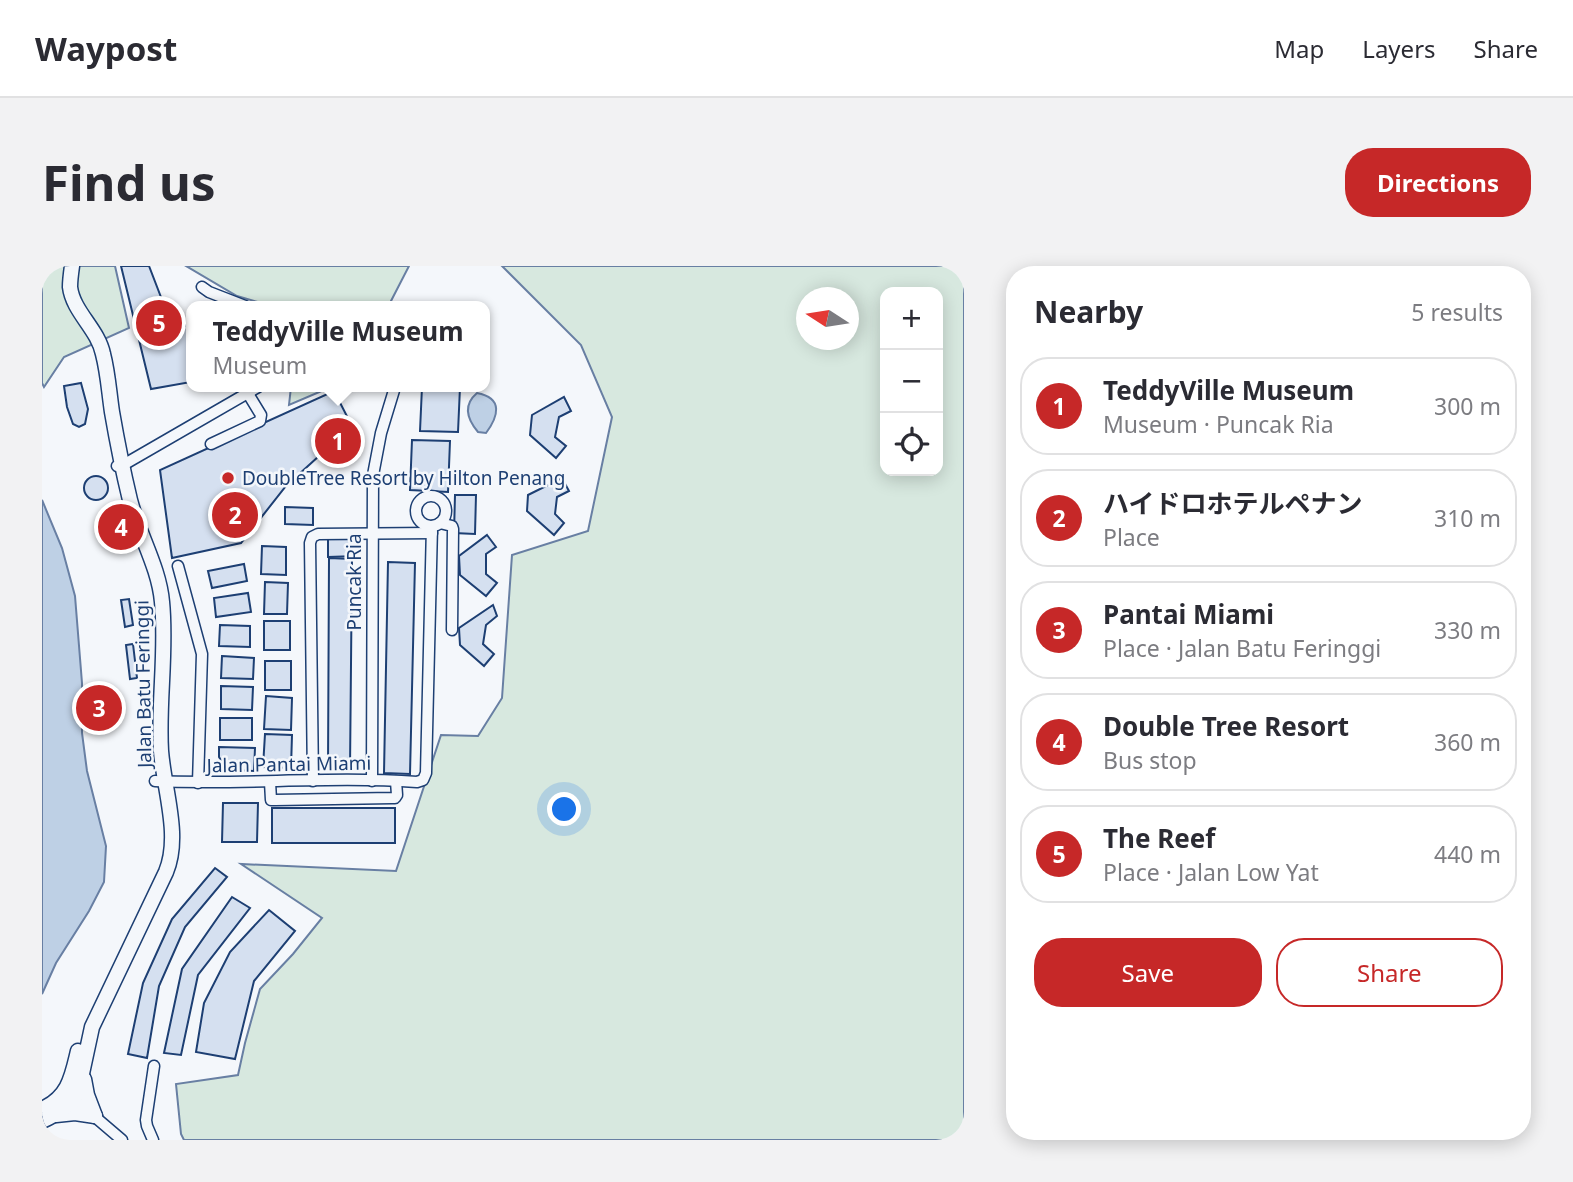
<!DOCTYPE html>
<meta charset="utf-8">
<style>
:root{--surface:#fff;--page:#f2f2f3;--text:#2b2b33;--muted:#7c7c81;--line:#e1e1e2;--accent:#c62828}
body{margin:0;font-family:"Noto Sans","Noto Sans JP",sans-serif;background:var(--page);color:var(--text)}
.controls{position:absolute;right:21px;top:21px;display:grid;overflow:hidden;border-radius:14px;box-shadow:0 4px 18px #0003}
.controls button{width:63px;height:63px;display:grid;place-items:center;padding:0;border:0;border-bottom:2px solid var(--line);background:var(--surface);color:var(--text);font:35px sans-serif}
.compass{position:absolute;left:754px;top:21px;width:63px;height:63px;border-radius:50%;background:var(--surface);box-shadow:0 4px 18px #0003;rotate:282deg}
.you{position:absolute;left:523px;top:544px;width:24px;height:24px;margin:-18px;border:5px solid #fff;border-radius:50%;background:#1a73e8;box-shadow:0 0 0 10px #1a73e833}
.badge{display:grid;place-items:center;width:46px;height:46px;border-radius:50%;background:var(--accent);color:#fff;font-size:23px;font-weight:700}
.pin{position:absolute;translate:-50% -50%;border:4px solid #fff;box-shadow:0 2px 7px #0006}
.popup{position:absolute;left:144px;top:35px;width:304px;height:91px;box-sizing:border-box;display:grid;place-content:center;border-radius:14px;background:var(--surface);filter:drop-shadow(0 2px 5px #0005);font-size:23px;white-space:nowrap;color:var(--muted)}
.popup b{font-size:26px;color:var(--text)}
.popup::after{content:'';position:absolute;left:50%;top:100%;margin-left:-14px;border:14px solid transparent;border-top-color:var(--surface)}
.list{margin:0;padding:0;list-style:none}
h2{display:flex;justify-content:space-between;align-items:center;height:91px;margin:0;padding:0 28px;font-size:30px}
h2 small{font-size:23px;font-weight:400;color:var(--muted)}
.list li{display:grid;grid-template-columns:46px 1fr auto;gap:21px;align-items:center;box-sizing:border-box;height:98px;margin:0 14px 14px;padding:0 14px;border:2px solid var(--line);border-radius:28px}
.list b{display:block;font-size:26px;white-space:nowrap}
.list p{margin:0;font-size:23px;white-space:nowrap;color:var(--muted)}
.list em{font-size:23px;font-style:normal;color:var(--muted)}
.actions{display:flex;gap:14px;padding:21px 28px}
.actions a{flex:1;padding:16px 0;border:2px solid var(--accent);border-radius:28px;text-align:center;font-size:24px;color:var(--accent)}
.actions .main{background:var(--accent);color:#fff}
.icon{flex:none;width:38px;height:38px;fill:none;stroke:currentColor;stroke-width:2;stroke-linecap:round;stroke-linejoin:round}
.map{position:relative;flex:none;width:922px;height:874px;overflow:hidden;border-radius:28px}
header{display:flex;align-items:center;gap:42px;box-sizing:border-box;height:98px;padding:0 35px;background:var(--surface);border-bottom:2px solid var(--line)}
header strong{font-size:33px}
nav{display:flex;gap:38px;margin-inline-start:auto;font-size:24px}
.intro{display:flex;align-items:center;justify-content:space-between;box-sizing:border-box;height:168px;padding:0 42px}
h1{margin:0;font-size:49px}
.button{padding:18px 32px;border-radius:28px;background:var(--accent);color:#fff;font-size:24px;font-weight:700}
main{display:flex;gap:42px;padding:0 42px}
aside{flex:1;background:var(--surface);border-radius:28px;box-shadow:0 4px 18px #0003}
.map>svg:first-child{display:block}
.green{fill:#d7e8df;stroke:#687fa3;stroke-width:2;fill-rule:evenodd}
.water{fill:#bed0e5;stroke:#687fa3;stroke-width:2}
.building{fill:#d5e0f0;stroke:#1d3f73;stroke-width:2}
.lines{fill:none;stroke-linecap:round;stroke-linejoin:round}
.minor-casing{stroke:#1d3f73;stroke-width:13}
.major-casing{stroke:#1d3f73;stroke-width:17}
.minor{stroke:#f4f7fb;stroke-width:10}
.major{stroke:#f4f7fb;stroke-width:14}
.poi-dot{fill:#c62828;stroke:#f4f7fb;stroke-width:2.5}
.labels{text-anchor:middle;stroke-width:5;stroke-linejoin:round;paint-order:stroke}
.poi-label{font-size:19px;fill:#1d3f73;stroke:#f4f7fb;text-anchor:start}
.street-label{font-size:19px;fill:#1d3f73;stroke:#f4f7fb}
</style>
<header>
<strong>Waypost</strong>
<nav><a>Map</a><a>Layers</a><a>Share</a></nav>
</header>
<div class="intro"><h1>Find us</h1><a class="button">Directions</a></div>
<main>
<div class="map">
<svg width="922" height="874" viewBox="0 0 922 874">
<rect width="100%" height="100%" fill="#f4f7fb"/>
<!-- green -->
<g class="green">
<polygon points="0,0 73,0 87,62 22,91 2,121 0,117"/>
<polygon points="144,0 367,0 349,35 353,40 223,40 219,37 195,30"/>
<path d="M460,0H922V874H142L139,868L134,818L196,809L203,777L218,723L251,688L280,652L199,598L354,605L399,469L436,470L460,432L470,289L546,265L570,151L539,79ZM843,26H896V205H843ZM764,32H806V74H764Z"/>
<polygon points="249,121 289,121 247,139"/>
</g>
<!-- water -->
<g class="water">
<path d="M435,127C462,132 456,151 444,167L436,166C425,153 421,139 435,127Z"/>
<polygon points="0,234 20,282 33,330 40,417 40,467 45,505 64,580 62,616 47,645 14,697 0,728"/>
</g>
<!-- building -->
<g class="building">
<polygon points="79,0 107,0 122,39 149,65 149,116 109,123"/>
<polygon points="39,117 46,143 43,158 37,161 31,158 25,141 22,120"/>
<polygon points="380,121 418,121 416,166 378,165"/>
<polygon points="292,125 310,160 244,220 199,277 130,292 118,204"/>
<polygon points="522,131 529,145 517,151 513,171 524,180 514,192 488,169 490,149"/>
<polygon points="370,174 408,175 406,226 368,224"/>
<circle cx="54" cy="222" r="12"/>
<polygon points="520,212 527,225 515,231 513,248 522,257 512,269 485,245 486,229"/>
<polygon points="413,229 434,229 433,268 412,267"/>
<polygon points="243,241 271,242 271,259 243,258"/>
<polygon points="286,268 315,268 315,290 286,291"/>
<polygon points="445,269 454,281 444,288 444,308 455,317 444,330 418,309 417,290"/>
<polygon points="220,280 244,281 244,309 219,308"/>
<polygon points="287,292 310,293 308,503 286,503"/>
<polygon points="346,296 373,297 368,508 342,507"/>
<polygon points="202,298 205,315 170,322 166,305"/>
<polygon points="223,316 246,317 245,348 222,348"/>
<polygon points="206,327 209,346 174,351 172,332"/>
<polygon points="87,333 91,359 83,361 79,334"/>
<polygon points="451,339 455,350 444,359 441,378 452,388 442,400 418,379 417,362"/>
<rect x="222" y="355" width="26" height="29"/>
<polygon points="178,359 208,360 208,381 177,380"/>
<polygon points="91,378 95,412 88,413 84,379"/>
<polygon points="180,390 212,392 211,413 179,412"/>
<rect x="223" y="395" width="26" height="29"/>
<polygon points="179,420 211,421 210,444 179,443"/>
<polygon points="224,430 250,432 249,464 222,463"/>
<rect x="178" y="452" width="32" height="22"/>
<polygon points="223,468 250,469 249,502 221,501"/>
<polygon points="177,481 213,482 212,505 191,504 183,501 177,491"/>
<polygon points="181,537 216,537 215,576 180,576"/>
<rect x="230" y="542" width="123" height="35"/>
<polygon points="173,602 185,611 143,661 117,720 105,792 86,788 101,717 130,653"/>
<polygon points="190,631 208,642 156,709 139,789 122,787 140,703"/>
<polygon points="227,644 253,665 212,715 193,793 154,786 162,737 188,686"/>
</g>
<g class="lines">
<!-- minor casing -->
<g class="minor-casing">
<g id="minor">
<polyline points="160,21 167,26 203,40"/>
<polyline points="169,178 218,155 219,149 205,126"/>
<polyline points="75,200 81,199 216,121"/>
<circle cx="389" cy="245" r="15"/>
<polyline points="398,257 410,260 411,263 410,364"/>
<polyline points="136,300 160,388 156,517"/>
<path d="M113,515C201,519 288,510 375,516L381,514L384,507L390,260"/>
<polyline points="271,515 268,277 270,271 276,268 390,267"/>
<polyline points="330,515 331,209 339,167 353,121"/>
<polyline points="228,516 229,534 233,534 350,532 353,532 355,529 354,515"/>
<polyline points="32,833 80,874"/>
<polyline points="111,874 105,860 104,854 112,800"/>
</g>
</g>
<!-- major casing -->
<g class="major-casing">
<g id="major">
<polyline points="42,813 45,829 53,850"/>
<path d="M0,843C27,831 30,810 36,785"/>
<polyline points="14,849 33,847 53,850"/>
<path d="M0,855C15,848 28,840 36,826L50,761L124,606C139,570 122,524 119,485C116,436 125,385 120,336C117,301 97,269 88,234C81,205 75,175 70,146C67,126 66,107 61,88C56,63 31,46 28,21C28,14 29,7 30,0"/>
</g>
</g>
<!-- minor -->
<use href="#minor" class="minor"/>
<!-- major -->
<use href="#major" class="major"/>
</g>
<!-- markers -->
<circle class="poi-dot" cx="186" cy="212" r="7"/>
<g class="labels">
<!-- poi labels -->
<g class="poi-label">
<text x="200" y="219">DoubleTree Resort by Hilton Penang</text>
</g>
<!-- street labels -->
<g class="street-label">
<text transform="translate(312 316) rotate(-90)" y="7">Puncak Ria</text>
<text transform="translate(101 418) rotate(-91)" y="7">Jalan Batu Feringgi</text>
<text transform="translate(247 498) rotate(-1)" y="7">Jalan Pantai Miami</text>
</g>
</g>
</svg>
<div class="controls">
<button>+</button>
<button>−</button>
<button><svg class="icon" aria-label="locate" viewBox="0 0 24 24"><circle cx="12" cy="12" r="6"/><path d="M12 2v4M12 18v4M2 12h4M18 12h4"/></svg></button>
</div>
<svg class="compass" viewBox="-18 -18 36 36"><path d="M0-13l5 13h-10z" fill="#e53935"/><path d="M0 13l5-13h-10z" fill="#7c7c81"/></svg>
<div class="you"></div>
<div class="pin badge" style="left:296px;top:175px">1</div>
<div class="popup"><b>TeddyVille Museum</b>Museum</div>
<div class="pin badge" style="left:193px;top:249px">2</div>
<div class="pin badge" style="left:57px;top:442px">3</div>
<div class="pin badge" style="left:79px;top:261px">4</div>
<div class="pin badge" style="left:117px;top:57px">5</div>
</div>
<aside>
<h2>Nearby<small>5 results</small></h2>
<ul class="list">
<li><span class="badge">1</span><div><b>TeddyVille Museum</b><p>Museum · Puncak Ria</p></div><em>300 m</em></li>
<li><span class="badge">2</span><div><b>ハイドロホテルペナン</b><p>Place</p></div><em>310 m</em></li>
<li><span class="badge">3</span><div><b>Pantai Miami</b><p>Place · Jalan Batu Feringgi</p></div><em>330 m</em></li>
<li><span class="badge">4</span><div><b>Double Tree Resort</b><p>Bus stop</p></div><em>360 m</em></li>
<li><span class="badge">5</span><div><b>The Reef</b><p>Place · Jalan Low Yat</p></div><em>440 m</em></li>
</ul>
<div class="actions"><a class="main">Save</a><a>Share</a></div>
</aside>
</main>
